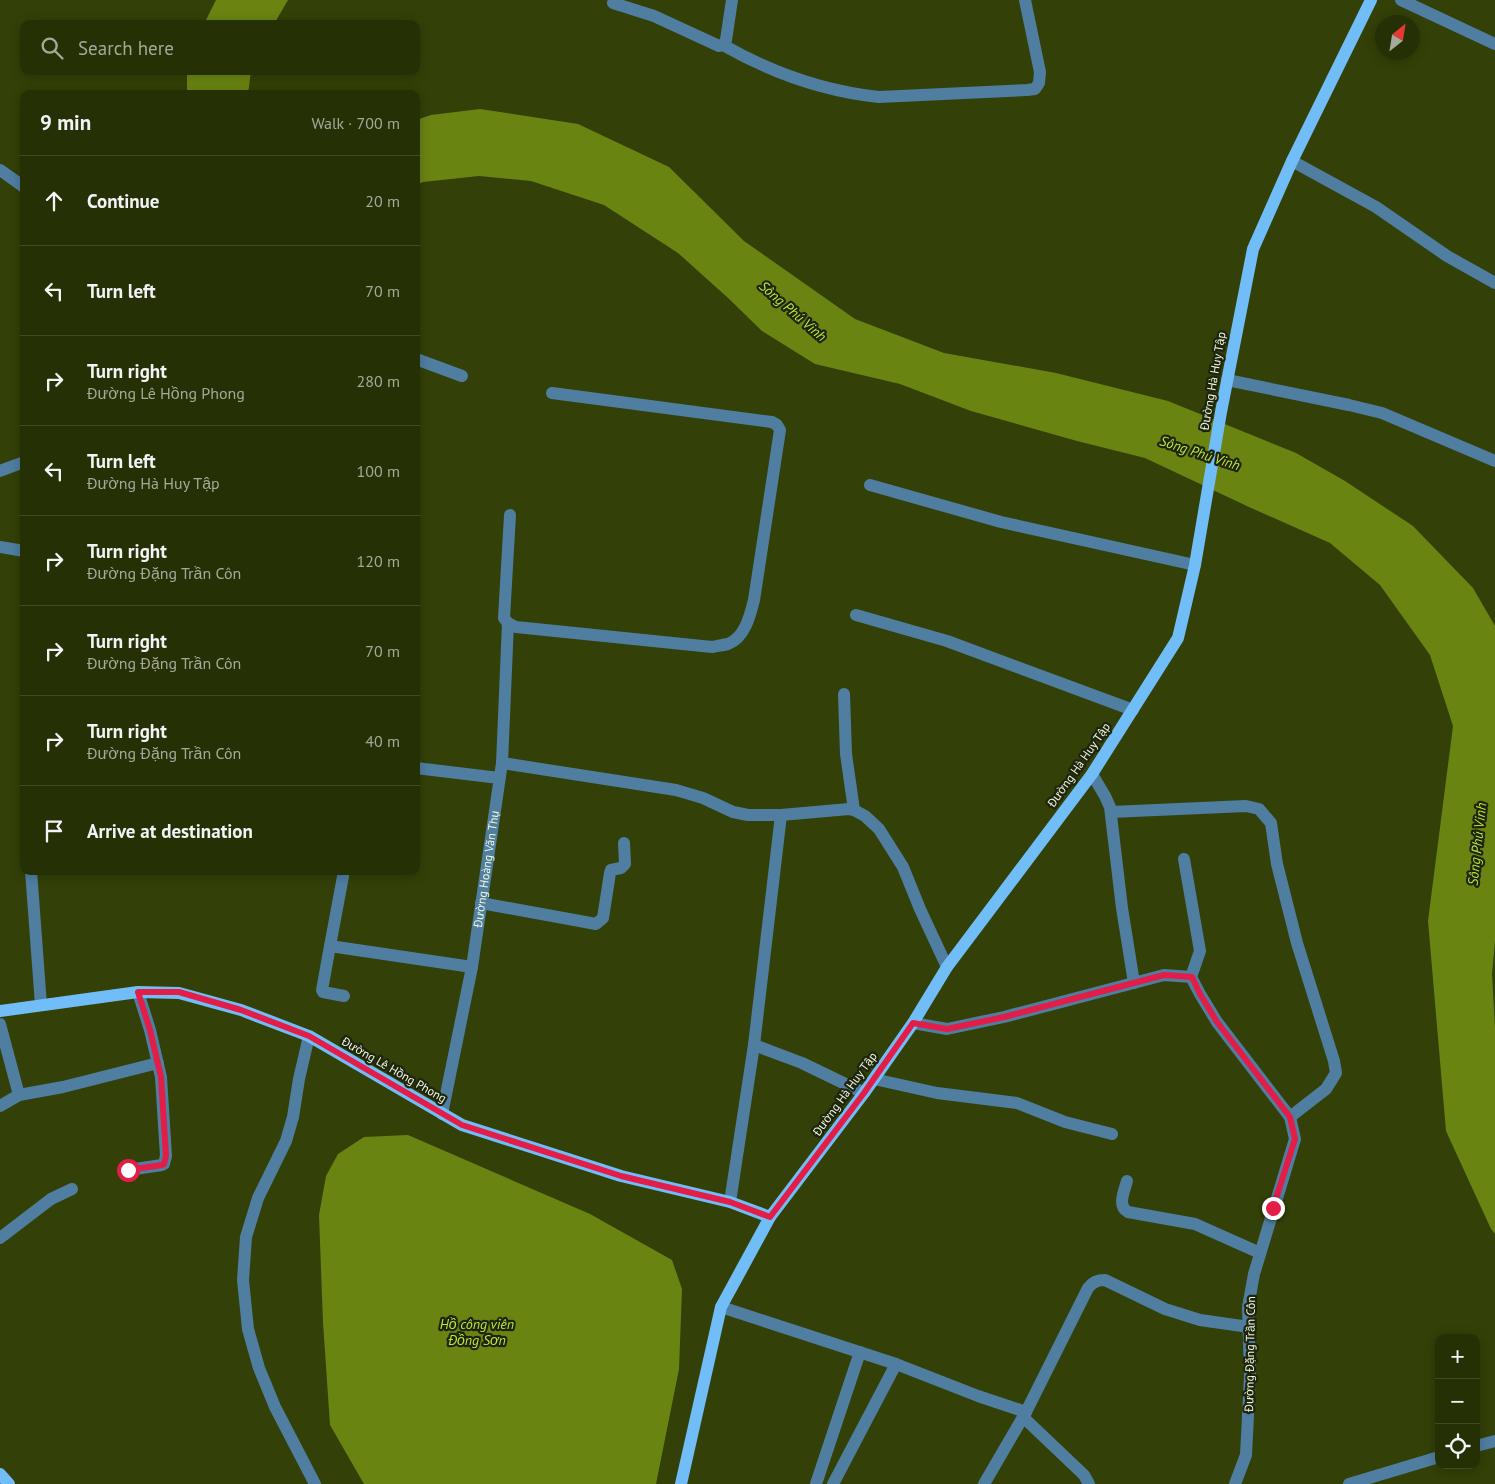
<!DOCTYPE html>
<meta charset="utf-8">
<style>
:root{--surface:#263005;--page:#2e380f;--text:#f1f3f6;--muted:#a4a99a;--line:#424b27}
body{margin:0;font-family:"PT Sans",sans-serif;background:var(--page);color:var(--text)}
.controls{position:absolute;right:15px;bottom:15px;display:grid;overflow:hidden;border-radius:10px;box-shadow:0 2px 12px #0003}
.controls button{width:45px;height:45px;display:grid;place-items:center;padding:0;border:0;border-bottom:1px solid var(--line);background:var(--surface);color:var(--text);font:25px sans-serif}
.compass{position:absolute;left:1375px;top:15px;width:45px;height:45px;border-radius:50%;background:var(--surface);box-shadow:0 2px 12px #0003;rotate:30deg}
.stop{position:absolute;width:15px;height:15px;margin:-11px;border:4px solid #e11d48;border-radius:50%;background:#fff}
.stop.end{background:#e11d48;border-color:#fff;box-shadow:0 1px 5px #0008}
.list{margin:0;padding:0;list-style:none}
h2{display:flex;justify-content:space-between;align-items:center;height:65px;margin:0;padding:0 20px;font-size:21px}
h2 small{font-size:16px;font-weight:400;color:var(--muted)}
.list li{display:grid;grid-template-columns:32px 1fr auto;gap:15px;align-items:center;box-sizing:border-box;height:90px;padding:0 20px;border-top:1px solid var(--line)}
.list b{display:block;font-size:19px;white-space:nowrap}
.list p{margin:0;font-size:16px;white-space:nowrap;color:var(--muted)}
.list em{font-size:16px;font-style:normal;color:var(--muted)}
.icon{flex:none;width:28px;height:28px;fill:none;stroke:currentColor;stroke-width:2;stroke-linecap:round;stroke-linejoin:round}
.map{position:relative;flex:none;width:1495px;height:1484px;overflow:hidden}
.search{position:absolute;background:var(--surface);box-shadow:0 2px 12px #0003;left:20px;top:20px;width:400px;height:55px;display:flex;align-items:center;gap:12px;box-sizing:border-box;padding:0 18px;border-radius:10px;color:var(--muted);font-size:19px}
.panel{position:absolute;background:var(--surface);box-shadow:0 2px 12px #0003;left:20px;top:90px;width:400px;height:785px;border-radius:10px}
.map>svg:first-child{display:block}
.water{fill:#6a8412}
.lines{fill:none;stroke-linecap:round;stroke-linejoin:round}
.minor{stroke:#4f7ea1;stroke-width:12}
.major{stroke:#70bdf8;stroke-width:12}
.route{stroke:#e11d48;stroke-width:6}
.labels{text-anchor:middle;stroke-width:4.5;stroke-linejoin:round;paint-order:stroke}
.street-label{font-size:12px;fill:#eef8db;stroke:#1e240e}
.water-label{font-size:14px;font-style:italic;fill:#bde836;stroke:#1e240e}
</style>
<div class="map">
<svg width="1495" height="1484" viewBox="0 0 1495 1484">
<rect width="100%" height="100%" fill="#334007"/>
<!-- water -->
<g class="water">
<polygon points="216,0 288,0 274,24 204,24"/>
<polygon points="187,71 251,71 248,94 187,94"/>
<polygon points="480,109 578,124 669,167 744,241 855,319 944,353 1056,373 1168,401 1296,453 1345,481 1413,526 1473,588 1495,626 1495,941 1492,974 1495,1027 1495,1234 1491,1229 1446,1131 1428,921 1453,726 1430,655 1380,585 1330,543 1249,507 1145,458 1077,441 971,411 900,384 815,364 762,331 727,297 678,253 604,205 531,181 479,176 423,182 416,185 416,120 431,115"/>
<polygon points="408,1135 590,1214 672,1260 682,1289 679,1369 656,1484 364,1484 330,1425 323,1322 319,1215 326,1176 338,1154 364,1137"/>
</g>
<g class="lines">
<!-- minor -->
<g class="minor">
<polyline points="1401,0 1495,44"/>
<polyline points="613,3 654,16 719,46 723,45 726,40 732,0"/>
<path d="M723,45C772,73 822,91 879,97L1027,90L1035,89L1039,83L1040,72L1025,0"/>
<polyline points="1292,161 1376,207 1447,256 1495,283"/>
<polyline points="0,170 24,187"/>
<polyline points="416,359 462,376"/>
<polyline points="1227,380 1349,405 1382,413 1495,461"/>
<polyline points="0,471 24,462"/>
<polyline points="870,485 1001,522 1195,565"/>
<path d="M510,515L504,618L508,623L516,627L712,647C717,646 723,645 728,644C745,637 750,616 754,600L780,430L777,425L772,422L552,393"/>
<polyline points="0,547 24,551"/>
<polyline points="856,615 947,641 1133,710"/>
<polyline points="844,694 846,754 854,810"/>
<polyline points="502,763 676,790 703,798 733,812 748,815 781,815 849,809 854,810 865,816 879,829 903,867 920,909 947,967"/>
<polyline points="416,768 499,778"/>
<polyline points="1092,774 1105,796 1110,807 1122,908 1134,983"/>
<polyline points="1111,812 1246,806 1259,809 1271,823 1277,864 1297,943 1334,1061 1336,1073 1326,1089 1290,1117"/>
<polyline points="1184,859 1200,951 1191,977"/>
<polyline points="31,871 41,1005"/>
<polyline points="344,871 330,946 472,967"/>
<polyline points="481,903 596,924 603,918 610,873 611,870 621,868 625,864 624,843"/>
<polyline points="330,946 322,990 323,992 344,996"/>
<polyline points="913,1023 947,1029 1004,1017 1164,975 1191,977 1200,994 1217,1022 1290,1117 1295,1139 1254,1274 1248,1307 1250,1376 1246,1455 1235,1484"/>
<polyline points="0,1024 19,1095"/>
<polyline points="309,1036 299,1079 293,1117 286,1141 258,1198 246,1237 243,1280 248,1329 259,1368 275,1407 315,1484"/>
<polyline points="754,1045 802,1063 864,1093"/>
<polyline points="874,1079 937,1093 1017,1103 1065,1122 1112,1134"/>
<polyline points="0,1106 19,1095 63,1087 158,1063"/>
<path id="s1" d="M442,1114L472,967L502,763L508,623"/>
<polyline points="128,1170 162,1165 164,1164 166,1156 161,1077 150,1030 138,992"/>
<path d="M1127,1181C1124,1192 1117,1206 1128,1212L1195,1224L1260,1253"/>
<polyline points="730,1202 754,1045 781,815"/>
<polyline points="0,1238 51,1199 72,1189"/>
<polyline points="721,1307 896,1364 978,1396 1026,1412"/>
<polyline points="1023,1417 1084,1475 1089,1484"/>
<polyline points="1476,1446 1495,1441"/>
<polyline points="816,1484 860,1352"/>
<polyline points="833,1484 896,1364"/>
<path d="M984,1484L1026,1412L1088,1288C1093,1282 1097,1280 1105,1280L1165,1309L1200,1320L1249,1327"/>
<polyline points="1349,1484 1439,1457"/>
</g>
<!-- major -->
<g class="major">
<polyline points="0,1011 138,992 179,993 241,1010 309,1036 462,1125 621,1176 730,1202 770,1217"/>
<polyline points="0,1474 9,1484"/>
<polyline points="681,1484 721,1307 770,1217 864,1093 913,1023 947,967 1092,774 1178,638 1195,565 1221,412 1253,249 1292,161 1371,0"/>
</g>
</g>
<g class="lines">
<!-- route -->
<polyline class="route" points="128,1170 162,1165 164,1164 166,1156 161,1077 150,1030 138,992 179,992 241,1010 309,1036 462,1125 621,1176 730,1202 770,1217 864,1093 913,1023 947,1029 1004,1017 1164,975 1192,977 1200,994 1217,1022 1290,1117 1295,1139 1273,1208"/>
</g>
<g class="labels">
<!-- street labels -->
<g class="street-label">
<text transform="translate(1213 381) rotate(-80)" y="4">Đường Hà Huy Tập</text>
<text transform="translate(1079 765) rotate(-55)" y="4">Đường Hà Huy Tập</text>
<text dy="4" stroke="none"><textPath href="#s1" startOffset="249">Đường Hoàng Văn Thụ</textPath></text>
<text transform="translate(394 1070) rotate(30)" y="4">Đường Lê Hồng Phong</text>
<text transform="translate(845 1094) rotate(-54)" y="4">Đường Hà Huy Tập</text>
<text transform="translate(1250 1354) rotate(-89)" y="4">Đường Đặng Trần Côn</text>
</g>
<!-- water labels -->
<g class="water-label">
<text transform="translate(793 311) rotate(41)" y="5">Sông Phú Vinh</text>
<text transform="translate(1200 453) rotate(18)" y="5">Sông Phú Vinh</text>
<text transform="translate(1477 844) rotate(-84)" y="5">Sông Phú Vinh</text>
<text x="477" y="1329">Hồ công viên<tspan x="477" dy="16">Đồng Sơn</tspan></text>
</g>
</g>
</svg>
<div class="controls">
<button>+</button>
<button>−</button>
<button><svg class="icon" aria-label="locate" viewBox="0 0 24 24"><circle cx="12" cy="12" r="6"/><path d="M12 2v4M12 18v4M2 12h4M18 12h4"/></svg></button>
</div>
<svg class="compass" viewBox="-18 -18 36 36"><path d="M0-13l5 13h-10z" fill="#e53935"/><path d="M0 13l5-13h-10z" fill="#a4a99a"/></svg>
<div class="stop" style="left:128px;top:1170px"></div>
<div class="stop end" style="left:1273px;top:1208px"></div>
<div class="search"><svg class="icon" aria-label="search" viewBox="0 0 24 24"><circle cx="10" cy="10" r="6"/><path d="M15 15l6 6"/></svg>Search here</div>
<section class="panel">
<h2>9 min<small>Walk · 700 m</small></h2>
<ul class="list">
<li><svg class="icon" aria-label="ahead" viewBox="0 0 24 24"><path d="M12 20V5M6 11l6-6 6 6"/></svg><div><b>Continue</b></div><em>20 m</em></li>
<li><svg class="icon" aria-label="left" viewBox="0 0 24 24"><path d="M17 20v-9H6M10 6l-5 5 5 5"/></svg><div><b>Turn left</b></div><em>70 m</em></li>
<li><svg class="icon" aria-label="right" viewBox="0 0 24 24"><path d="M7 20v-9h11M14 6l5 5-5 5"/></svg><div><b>Turn right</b><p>Đường Lê Hồng Phong</p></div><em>280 m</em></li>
<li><svg class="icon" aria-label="left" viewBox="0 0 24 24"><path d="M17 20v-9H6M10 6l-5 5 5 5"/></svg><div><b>Turn left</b><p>Đường Hà Huy Tập</p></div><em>100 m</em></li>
<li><svg class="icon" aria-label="right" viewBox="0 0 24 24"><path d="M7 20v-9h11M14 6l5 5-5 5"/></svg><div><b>Turn right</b><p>Đường Đặng Trần Côn</p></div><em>120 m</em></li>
<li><svg class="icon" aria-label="right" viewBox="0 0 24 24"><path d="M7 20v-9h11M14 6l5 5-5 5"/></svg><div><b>Turn right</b><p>Đường Đặng Trần Côn</p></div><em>70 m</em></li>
<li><svg class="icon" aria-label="right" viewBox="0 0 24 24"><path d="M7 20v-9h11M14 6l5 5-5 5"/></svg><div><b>Turn right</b><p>Đường Đặng Trần Côn</p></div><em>40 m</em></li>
<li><svg class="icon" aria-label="arrive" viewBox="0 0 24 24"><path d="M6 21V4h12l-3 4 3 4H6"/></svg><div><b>Arrive at destination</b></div></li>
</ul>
</section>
</div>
